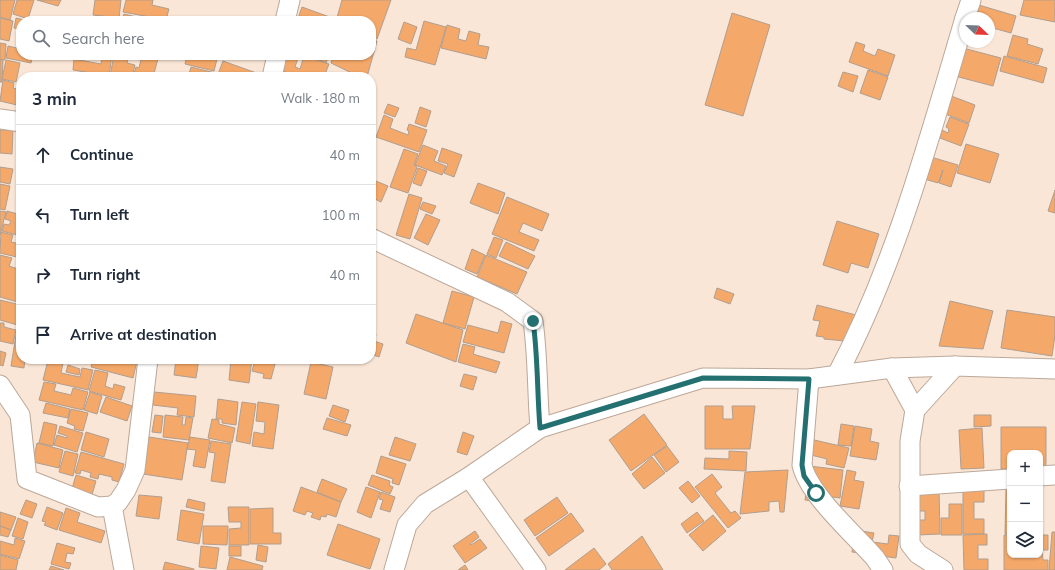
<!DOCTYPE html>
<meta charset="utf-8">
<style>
:root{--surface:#fff;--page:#f6f6f7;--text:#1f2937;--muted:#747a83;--line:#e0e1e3}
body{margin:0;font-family:Mulish,sans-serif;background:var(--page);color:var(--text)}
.controls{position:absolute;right:12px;bottom:12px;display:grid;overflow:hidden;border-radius:8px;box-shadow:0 1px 3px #0004}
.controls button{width:36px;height:36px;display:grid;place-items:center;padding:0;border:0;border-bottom:1px solid var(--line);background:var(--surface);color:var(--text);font:20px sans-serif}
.compass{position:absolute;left:959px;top:12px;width:36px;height:36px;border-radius:50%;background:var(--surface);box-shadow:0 1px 3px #0004;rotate:113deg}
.stop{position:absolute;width:12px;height:12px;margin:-9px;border:3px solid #247070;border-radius:50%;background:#fff}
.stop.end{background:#247070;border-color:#fff;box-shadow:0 1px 4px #0008}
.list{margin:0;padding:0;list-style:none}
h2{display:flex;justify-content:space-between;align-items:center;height:52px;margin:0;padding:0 16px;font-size:17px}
h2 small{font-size:13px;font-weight:400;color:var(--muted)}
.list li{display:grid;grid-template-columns:26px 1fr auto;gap:12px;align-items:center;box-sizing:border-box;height:60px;padding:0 16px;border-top:1px solid var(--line)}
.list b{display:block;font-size:15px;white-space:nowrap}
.list em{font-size:13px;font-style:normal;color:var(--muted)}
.icon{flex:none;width:22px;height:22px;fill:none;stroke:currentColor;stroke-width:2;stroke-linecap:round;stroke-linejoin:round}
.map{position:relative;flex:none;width:1055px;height:570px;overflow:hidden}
.search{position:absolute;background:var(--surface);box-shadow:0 1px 3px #0004;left:16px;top:16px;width:360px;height:44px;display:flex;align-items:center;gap:10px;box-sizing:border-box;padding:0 14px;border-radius:16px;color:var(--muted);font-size:15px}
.panel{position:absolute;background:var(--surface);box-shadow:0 1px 3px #0004;left:16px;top:72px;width:360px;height:292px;border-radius:16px}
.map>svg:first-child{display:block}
.building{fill:#f4a869;stroke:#b19e8f}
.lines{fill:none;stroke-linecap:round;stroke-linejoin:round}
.minor-casing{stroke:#bba899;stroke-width:21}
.minor{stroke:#fff;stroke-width:19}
.route{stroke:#247070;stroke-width:5}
</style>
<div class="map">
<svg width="1055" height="570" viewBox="0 0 1055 570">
<rect width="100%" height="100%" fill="#fae6d6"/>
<!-- building -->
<g class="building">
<polygon points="0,0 15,0 10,20 0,17"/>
<polygon points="17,0 34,0 28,19 13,14"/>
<polygon points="37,0 61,0 58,6"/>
<polygon points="95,0 121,0 119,18 93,15"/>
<polygon points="126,0 153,0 152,5 169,9 166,20 123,12"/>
<polygon points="342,0 391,0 377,39 371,37 371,21 336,21"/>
<polygon points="1024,0 1055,0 1055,22 1020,15"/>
<polygon points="972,3 1016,16 1011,33 989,27 989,18 968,18"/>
<polygon points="302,7 335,19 334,21 297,21"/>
<polygon points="732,13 770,25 743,116 705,105"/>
<polygon points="124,14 153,21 122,21"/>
<polygon points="0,18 13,21 9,41 0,39"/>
<polygon points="16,18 29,21 21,21 21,30 14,28"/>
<polygon points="424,21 446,27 435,65 405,57 407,48 416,50"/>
<polygon points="404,22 417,27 411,44 398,39"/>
<polygon points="447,25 460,29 458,39 466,41 469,31 480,34 478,45 489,47 486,59 441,48"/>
<polygon points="1013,35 1028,39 1027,44 1043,49 1038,64 1007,56"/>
<polygon points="371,40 377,41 367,77 360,77 331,63 333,55 371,55"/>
<polygon points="856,42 865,45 863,51 875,56 878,49 895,55 888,76 849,62"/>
<polygon points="0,43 6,44 5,60 0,60"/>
<polygon points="8,46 21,49 21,55 33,55 31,63 6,58"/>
<polygon points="959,47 1001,58 993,86 951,75"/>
<polygon points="102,55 112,55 109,76 73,70 74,59 101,64"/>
<polygon points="114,55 129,55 127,63 135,65 132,77 110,76"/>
<polygon points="142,55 159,55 153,77 133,77 136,67 139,68"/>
<polygon points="187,55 218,55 214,71 185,64"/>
<polygon points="288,55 299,55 295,67 300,69 304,56 329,64 324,77 302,77 282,71"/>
<polygon points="308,55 329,55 326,63"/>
<polygon points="1004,56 1047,68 1043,83 1000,71"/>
<polygon points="0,60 3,60 2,82 0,82"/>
<polygon points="6,60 20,63 16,82 2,79"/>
<polygon points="223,61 262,75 262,77 217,77"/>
<polygon points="191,67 215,73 214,77 188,77"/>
<polygon points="868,70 888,77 880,100 860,93"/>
<polygon points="843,72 858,76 853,92 838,86"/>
<polygon points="85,73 108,77 85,77"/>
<polygon points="3,80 14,83 13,88 21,90 17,105 0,101"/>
<polygon points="946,94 975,105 969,123 940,112"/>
<polygon points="388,104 399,108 395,117 384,113"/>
<polygon points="420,107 431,111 426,127 415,123"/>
<polygon points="384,115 393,119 390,128 408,135 409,131 407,130 409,124 427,130 419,152 376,137"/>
<polygon points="950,117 969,124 961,146 940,138 942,130 948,133 949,129 946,127"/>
<polygon points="0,130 13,130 12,154 0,153"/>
<polygon points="966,144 999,154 990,183 957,173"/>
<polygon points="423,145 438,151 434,161 446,166 442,175 415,165"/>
<polygon points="442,148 462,155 454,177 444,173 448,164 438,161"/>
<polygon points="404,149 418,154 414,165 417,167 408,193 390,187"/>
<polygon points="924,155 958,165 951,187 939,183 943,170 938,183 921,178"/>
<polygon points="0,167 13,169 10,184 0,182"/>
<polygon points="418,168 427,171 421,186 413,183"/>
<polygon points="371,179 388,186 381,202 371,197"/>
<polygon points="478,183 505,193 498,214 470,203"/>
<polygon points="0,184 10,186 5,210 0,209"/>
<polygon points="1055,190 1055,213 1048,211"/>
<polygon points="409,194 422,198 410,239 396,235"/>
<polygon points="507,197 549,214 542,231 523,223 519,232 539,240 534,251 492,234"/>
<polygon points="423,202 436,206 432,214 420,209"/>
<polygon points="0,211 6,212 0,235"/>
<polygon points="7,211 21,215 21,236 2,231 4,224 9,225 11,221 5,219"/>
<polygon points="426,214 440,220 428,245 414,238"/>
<polygon points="837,221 879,234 868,268 851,263 848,273 823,265"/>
<polygon points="1,232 13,235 11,242 21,244 21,258 0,253"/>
<polygon points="494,237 503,240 496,258 487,254"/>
<polygon points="506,242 535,256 528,269 499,256"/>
<polygon points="472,249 485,255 477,274 465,269"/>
<polygon points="0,255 12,258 9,266 21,270 21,303 0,297"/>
<polygon points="486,255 527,272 517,294 477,277"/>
<polygon points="717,288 734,294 730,304 714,298"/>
<polygon points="452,291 474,297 465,329 443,323"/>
<polygon points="0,300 21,305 21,326 0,320"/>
<polygon points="950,301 993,311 983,349 939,346"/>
<polygon points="817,305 856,315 845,341 824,339 824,337 816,336 820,321 813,320"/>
<polygon points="1007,310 1055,317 1055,335 1052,356 1001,348"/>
<polygon points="416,314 463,330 456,362 406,343"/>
<polygon points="501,321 512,324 504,353 463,342 468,325 498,333"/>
<polygon points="0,323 4,323 4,327 16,330 13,344 0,341"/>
<polygon points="371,332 376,334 374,341 383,344 379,357 371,354"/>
<polygon points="16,335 21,335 21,359 25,359 24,368 11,366"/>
<polygon points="463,344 475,347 473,354 500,362 496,373 458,362"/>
<polygon points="0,351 6,353 3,366 0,365"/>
<polygon points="93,359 137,361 133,378 91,367"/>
<polygon points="176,359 199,359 196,378 174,375"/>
<polygon points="231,359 252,359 249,383 229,380"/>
<polygon points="256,359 275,359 275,363"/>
<polygon points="48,360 63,363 61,373 80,377 82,368 93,370 88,390 43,380"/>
<polygon points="255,360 275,364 271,379 263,378 264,374 252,371"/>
<polygon points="311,362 333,367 326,399 304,394"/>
<polygon points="68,365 80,369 79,375 66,372"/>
<polygon points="95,370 108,373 105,386 113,389 114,384 125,387 121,400 89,391"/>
<polygon points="464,374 477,377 473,390 460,386"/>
<polygon points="44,382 56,384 54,391 71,395 73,388 88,392 83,410 39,400"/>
<polygon points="90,392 102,396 97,414 84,410"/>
<polygon points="154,392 196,396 194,417 177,415 178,408 153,405"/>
<polygon points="106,397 132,406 127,421 100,412"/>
<polygon points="218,399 238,402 236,425 222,423 222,419 216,419"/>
<polygon points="242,402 256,404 250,444 236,441"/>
<polygon points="258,402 279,405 273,449 252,446 254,432 264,434 265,422 256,421"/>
<polygon points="46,403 70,409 68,418 43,413"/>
<polygon points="333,405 349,410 345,422 329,416"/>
<polygon points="705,406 723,406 723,419 733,419 732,406 755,406 750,449 705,449"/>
<polygon points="71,409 88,413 83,431 74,429 75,426 67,423"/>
<polygon points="644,414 667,445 631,471 609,440"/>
<polygon points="155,415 163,416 161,433 152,432"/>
<polygon points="165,415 183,417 182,425 185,425 186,417 193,418 189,440 163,437"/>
<polygon points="974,415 991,415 991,426 974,427"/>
<polygon points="327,418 351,425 347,436 323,429"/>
<polygon points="212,419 219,420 219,424 235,428 232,443 208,438"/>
<polygon points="44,422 57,425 53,446 39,443"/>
<polygon points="841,424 854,426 851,446 838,445"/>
<polygon points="60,426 83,433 77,452 54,445 57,435 67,438 67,436 58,433"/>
<polygon points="855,426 872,429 870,441 879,443 876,460 850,456"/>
<polygon points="1001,427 1046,427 1046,469 1040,469 1040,453 1010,453 1010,469 1001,469"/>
<polygon points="982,428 984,468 961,469 959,430"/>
<polygon points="86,432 109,439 104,457 81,450"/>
<polygon points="463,432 474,436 467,455 457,452"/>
<polygon points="149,437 188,443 182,480 143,474"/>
<polygon points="190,437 210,440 205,468 193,466 196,450 187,449"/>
<polygon points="395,437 416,444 410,461 389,455"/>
<polygon points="810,439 849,448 844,468 826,464 827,459 807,454"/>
<polygon points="211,441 231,444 225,483 211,481 215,453 209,452"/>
<polygon points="37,443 63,450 59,468 33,462"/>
<polygon points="667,446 679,462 666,472 654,455"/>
<polygon points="65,451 78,454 73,476 59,472"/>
<polygon points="729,451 747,452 746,471 704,469 705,458 729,459"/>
<polygon points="81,452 124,464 119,482 112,480 112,477 99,474 98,479 90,477 91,473 81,470 80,474 75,473"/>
<polygon points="381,456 406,464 399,485 392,483 393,479 376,473"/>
<polygon points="652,457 665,473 644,489 632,474"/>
<polygon points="809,466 843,470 840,498 819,495 818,502 805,500"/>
<polygon points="788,470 784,512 780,512 779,501 769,502 769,511 740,514 745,472"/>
<polygon points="847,470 856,472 854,480 864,482 859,509 840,506"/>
<polygon points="712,474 722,487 715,493 731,513 735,511 741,518 728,528 695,487"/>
<polygon points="76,475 96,481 91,498 71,492"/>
<polygon points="372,475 390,481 389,485 393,487 390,494 368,485"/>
<polygon points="322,479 347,489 341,502 317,492"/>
<polygon points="688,481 700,496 692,503 679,488"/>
<polygon points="301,487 341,502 336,517 327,514 326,517 321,516 320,520 311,517 313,513 307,511 305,515 293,511"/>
<polygon points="366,487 380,492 371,518 357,512"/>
<polygon points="939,490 940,534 917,535 917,520 925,520 925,511 917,511 917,491"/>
<polygon points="963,490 984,490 984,502 974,502 974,519 984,519 984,534 963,534"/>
<polygon points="1006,490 1010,490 1010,534 1005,534"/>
<polygon points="381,492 395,497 390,512 380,509 383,500 379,499"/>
<polygon points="139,495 162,497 159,519 136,516"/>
<polygon points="557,497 568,513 535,536 524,520"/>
<polygon points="188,499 205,503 204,511 186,507"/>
<polygon points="26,500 37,504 32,518 20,514"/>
<polygon points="949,504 962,504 962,535 941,535 941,518 949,518"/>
<polygon points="47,507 63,513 57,530 44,525 46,522 42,521"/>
<polygon points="228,507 249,507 249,545 229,545 229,529 241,528 241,522 229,522"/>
<polygon points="66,508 80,513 77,522 105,531 101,543 59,530"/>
<polygon points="273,508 273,533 281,533 281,544 250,544 250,509"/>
<polygon points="181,510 204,514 199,544 177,540"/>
<polygon points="0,512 16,517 11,530 0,526"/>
<polygon points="697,512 704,521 687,533 681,524"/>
<polygon points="571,513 584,531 549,556 536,538"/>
<polygon points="713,515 726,531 703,551 689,535"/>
<polygon points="18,518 28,522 23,539 12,536"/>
<polygon points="338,524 380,539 370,569 327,555"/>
<polygon points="0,526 11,530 8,537 0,535"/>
<polygon points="203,526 228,526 227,545 203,544"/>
<polygon points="855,530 874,533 872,542 888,544 889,535 899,536 896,558 852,552"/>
<polygon points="475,531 479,537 470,544 471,545 480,539 487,548 465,563 453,546"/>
<polygon points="1052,532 1055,532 1055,570 1049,570"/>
<polygon points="987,534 987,545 978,545 978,559 988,559 988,570 964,570 963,535"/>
<polygon points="1004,535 1010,535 1010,555 1040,555 1040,535 1048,535 1048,550 1042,550 1043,560 1048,560 1048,570 1004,570"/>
<polygon points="642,536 663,570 612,570 608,564"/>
<polygon points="15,538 25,541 19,559 0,554 0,541 14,545"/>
<polygon points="57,543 75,548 73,554 67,553 65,562 71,563 69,569 51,564"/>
<polygon points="258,545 268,547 266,562 256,560"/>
<polygon points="201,546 219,548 216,569 199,567"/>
<rect x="229" y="546" width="12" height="10"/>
<polygon points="594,548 606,564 599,570 565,570"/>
<polygon points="0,555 18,560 16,570 0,570"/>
<polygon points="230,557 263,566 262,570 227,570"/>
<polygon points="165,562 194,569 194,570 163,570"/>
<polygon points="465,565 468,570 458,570"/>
<polygon points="51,566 64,570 49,570"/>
</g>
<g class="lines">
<!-- minor casing -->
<g class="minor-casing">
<g id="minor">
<polyline points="965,18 971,0"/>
<polyline points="285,21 290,0"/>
<polyline points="272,77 277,55"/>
<polyline points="0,119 21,122"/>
<path d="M371,238L507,302L533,321C538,356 537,392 540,428"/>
<polyline points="892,368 915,410"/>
<path d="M837,375C896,263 929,139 965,18"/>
<path d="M809,379L802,465C809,495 854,534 875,558L883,570"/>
<polyline points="0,385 20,415 27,479 98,507 112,506 118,502 126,490 135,470 148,359"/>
<polyline points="1040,476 1055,475"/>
<polyline points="469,477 536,570"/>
<polyline points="909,486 1010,479"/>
<polyline points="112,506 124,570"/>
<polyline points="394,570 407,525 425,504 469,477 540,428 703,378 809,379 892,368 955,366 1055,369"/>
<polyline points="943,570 918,554 910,544 910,441 915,410 955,366"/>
</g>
</g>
<!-- minor -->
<use href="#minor" class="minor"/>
</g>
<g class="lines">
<!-- route -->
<path class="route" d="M533,321C538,356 537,392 540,428L703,378L809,379L802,465L804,476L816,493"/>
</g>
</svg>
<div class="controls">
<button>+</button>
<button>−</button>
<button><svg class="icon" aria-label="layers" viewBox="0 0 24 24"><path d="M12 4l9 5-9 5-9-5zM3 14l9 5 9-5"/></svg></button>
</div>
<svg class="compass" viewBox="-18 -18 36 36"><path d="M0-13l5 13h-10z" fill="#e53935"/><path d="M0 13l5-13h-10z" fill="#747a83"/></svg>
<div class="stop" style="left:816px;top:493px"></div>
<div class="stop end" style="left:533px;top:321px"></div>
<div class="search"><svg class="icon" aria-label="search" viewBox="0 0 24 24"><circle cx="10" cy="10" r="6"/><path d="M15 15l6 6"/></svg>Search here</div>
<section class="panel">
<h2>3 min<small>Walk · 180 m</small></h2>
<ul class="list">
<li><svg class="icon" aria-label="ahead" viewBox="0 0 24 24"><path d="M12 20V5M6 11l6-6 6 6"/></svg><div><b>Continue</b></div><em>40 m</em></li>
<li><svg class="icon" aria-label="left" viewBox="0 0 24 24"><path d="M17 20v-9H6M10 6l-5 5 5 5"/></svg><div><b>Turn left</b></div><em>100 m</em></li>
<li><svg class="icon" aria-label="right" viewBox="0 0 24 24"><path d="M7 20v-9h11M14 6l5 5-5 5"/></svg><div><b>Turn right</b></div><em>40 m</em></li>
<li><svg class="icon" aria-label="arrive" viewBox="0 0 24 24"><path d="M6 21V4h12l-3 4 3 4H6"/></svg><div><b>Arrive at destination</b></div></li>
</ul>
</section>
</div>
